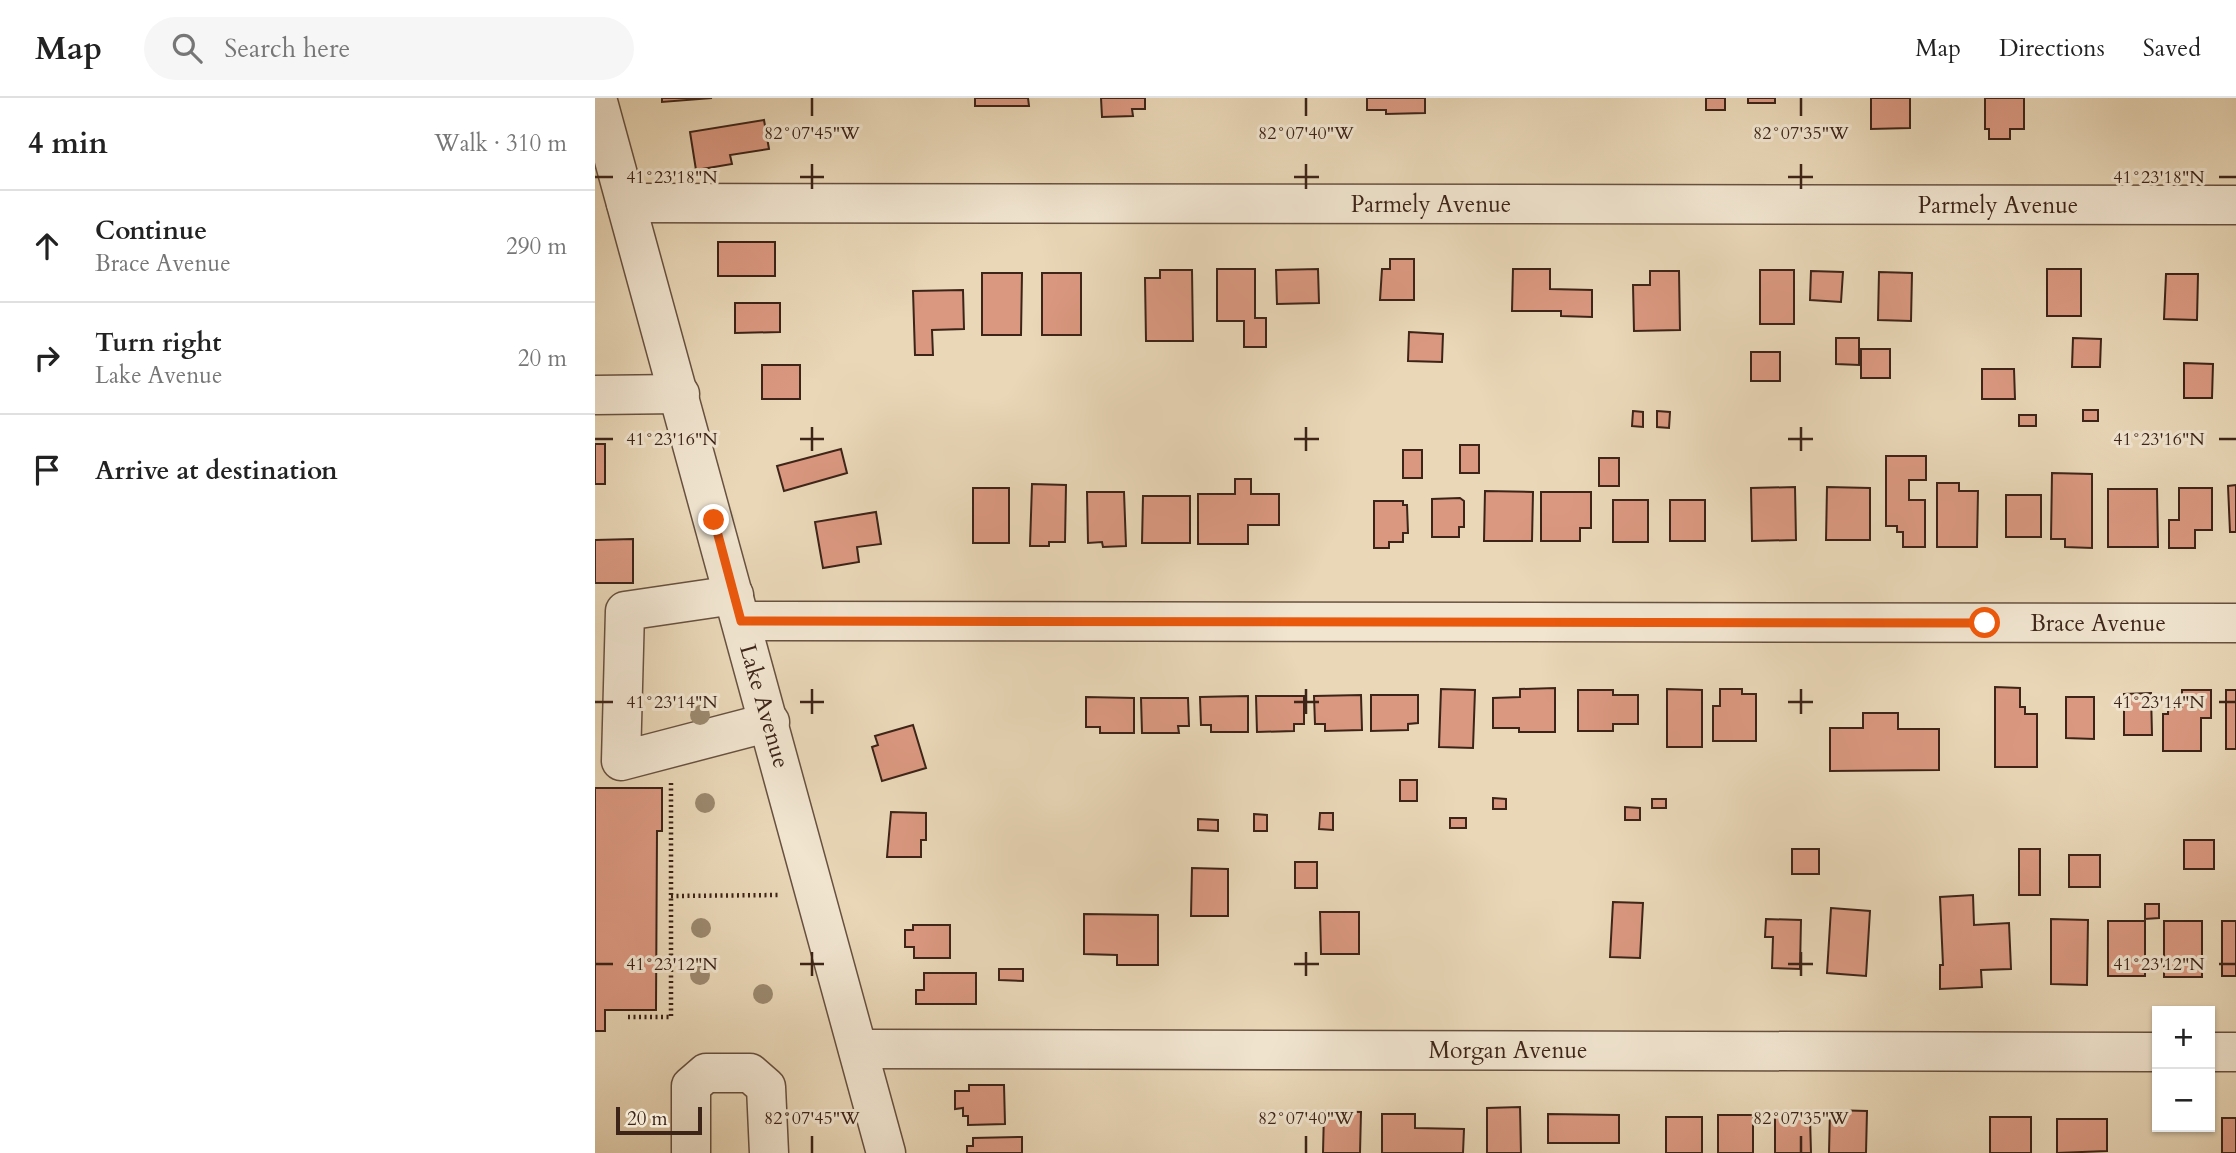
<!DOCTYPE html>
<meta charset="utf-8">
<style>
:root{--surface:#fff;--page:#f6f6f6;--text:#222;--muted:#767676;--line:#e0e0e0}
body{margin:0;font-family:Cardo,serif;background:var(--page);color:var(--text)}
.controls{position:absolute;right:21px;bottom:21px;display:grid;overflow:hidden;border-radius:0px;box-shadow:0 2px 5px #0004}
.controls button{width:63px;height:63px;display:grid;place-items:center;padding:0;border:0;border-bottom:2px solid var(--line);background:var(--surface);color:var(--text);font:35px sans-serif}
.scale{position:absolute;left:21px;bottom:18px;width:86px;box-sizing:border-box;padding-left:7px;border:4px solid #3d2418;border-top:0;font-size:19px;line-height:24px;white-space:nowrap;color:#3d2418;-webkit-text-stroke:5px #f1e5d0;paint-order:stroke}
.stop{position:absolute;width:21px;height:21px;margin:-16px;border:5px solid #ea580c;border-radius:50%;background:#fff}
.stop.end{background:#ea580c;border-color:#fff;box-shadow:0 2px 7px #0008}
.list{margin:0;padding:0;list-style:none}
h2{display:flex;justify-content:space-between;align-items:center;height:91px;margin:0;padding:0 28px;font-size:30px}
h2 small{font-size:23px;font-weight:400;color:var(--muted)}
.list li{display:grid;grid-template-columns:46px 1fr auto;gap:21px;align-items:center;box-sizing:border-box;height:112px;padding:0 28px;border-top:2px solid var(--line)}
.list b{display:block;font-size:26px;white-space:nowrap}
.list p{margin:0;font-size:23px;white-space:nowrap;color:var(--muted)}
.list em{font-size:23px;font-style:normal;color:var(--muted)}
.icon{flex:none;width:38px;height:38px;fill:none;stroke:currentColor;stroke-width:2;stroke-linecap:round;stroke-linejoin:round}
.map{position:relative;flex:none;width:1641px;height:1055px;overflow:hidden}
header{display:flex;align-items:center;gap:42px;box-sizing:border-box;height:98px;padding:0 35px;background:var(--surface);border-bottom:2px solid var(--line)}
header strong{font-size:33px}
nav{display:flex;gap:38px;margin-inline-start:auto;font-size:24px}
.search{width:490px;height:63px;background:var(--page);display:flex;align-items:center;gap:18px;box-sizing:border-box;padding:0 24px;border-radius:38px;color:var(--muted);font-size:26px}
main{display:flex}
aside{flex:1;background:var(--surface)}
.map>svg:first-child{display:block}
.building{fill:#da9880;stroke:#3d2418;stroke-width:2}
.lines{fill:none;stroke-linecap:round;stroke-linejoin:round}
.minor-casing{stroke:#685140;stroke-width:41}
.path{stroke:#3d2418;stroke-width:4.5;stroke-dasharray:2 3.5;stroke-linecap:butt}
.minor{stroke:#f1e5d0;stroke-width:38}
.tree{fill:#9c896f}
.route{stroke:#ea580c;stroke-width:9}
.ticks{fill:none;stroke:#3d2418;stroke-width:2.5}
.labels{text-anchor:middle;stroke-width:6;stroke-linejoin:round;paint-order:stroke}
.street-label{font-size:23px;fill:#3d2418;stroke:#f1e5d0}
.ticks-label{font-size:18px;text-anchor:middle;fill:#3d2418;stroke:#f1e5d0;stroke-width:6;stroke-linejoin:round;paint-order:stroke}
</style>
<header>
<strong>Map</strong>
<div class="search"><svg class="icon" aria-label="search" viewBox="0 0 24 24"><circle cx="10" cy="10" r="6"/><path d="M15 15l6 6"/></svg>Search here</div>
<nav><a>Map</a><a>Directions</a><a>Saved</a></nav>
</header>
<main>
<aside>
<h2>4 min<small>Walk · 310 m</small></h2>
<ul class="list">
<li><svg class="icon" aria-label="ahead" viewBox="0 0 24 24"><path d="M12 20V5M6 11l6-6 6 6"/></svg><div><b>Continue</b><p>Brace Avenue</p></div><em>290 m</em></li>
<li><svg class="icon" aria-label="right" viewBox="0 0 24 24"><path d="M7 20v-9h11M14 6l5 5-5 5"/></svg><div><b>Turn right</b><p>Lake Avenue</p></div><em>20 m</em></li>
<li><svg class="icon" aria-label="arrive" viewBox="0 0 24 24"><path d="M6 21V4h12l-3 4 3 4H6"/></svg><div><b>Arrive at destination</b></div></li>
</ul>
</aside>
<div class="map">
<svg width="1641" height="1055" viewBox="0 0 1641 1055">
<rect width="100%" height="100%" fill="#e9d7b7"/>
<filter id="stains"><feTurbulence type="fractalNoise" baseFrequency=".00286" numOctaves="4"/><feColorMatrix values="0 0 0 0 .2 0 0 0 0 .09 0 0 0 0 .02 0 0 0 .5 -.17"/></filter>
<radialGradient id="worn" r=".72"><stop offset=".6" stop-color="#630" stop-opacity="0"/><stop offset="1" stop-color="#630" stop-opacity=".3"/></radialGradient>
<!-- building -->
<g class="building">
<polygon points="67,0 117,0 67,4"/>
<polygon points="380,0 433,0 434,8 380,8"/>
<polygon points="506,0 550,0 550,11 537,11 538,18 507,19"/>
<polygon points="772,0 830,0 830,15 791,16 791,12 772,12"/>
<rect x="1111" y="0" width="19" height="12"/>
<rect x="1153" y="0" width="27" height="5"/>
<polygon points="1276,0 1315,0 1315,30 1276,31"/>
<polygon points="1390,0 1429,0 1429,31 1415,31 1415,41 1394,41 1394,31 1390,31"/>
<polygon points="169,22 174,51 135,57 137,66 101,72 95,34"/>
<rect x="123" y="144" width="57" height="34"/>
<polygon points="795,161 819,161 819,202 785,202 787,171 795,171"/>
<polygon points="622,171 660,171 660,220 671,220 671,249 649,249 649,223 622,223"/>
<polygon points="723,171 724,205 682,206 681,172"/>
<polygon points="918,171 955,171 955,191 997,192 997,219 966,218 966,213 917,213"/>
<rect x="1452" y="171" width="34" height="47"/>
<polygon points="565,172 597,172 598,243 551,243 550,180 565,180"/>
<rect x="1165" y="172" width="34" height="54"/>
<polygon points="1055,173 1084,173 1085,232 1039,233 1038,187 1055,187"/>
<polygon points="1216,173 1248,174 1246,204 1215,202"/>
<polygon points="1284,174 1317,175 1316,223 1283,222"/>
<polygon points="387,175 427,175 426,237 387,237"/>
<rect x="447" y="175" width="39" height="62"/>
<polygon points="1571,176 1603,176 1602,222 1569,221"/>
<polygon points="368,192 369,231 337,232 338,257 320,257 318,193"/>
<polygon points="140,205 185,205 185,234 140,235"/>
<polygon points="814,234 848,236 847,264 813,263"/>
<polygon points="1241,240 1264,240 1264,267 1241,266"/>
<polygon points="1478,240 1506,241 1505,269 1477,269"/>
<rect x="1266" y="251" width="29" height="29"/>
<rect x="1156" y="254" width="29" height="29"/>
<polygon points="1589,265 1618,266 1617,300 1589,300"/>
<rect x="167" y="267" width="38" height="34"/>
<polygon points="1387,271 1419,271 1420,301 1387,301"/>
<rect x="1488" y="312" width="15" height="11"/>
<polygon points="1038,313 1048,314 1048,329 1037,328"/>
<polygon points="1062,313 1075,314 1074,330 1062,329"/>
<rect x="1424" y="317" width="17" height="11"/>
<rect x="0" y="346" width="10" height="40"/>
<rect x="865" y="347" width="19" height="28"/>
<polygon points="246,351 252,375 189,393 182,368"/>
<rect x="808" y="352" width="19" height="28"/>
<polygon points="1291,358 1331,358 1331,382 1314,382 1314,402 1330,402 1330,449 1308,449 1308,434 1302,434 1302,428 1291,428"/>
<rect x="1004" y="360" width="20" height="28"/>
<polygon points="1457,375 1497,376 1497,450 1470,449 1470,441 1456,441"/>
<polygon points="640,381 656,381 656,396 684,396 684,427 653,427 653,446 603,446 603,396 640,396"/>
<polygon points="1342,385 1364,385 1364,393 1383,393 1382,449 1342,449"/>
<polygon points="437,386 471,387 470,444 454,444 454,448 435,448"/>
<polygon points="1641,387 1641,434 1635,434 1633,388"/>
<polygon points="1200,389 1201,442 1157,443 1156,390"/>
<polygon points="1232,389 1275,390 1275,442 1231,442"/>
<rect x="378" y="390" width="36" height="55"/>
<polygon points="1584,390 1617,390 1617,432 1600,432 1600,450 1574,450 1574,422 1584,422"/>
<polygon points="1513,391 1562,391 1563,449 1513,449"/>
<polygon points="890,393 938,394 937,443 889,443"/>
<polygon points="492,394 529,394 531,448 508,449 507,444 493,445"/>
<polygon points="946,394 996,394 996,430 985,430 985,443 946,443"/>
<rect x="1411" y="397" width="35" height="42"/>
<polygon points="548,398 595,398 595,445 547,445"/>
<polygon points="865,400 869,403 869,429 864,429 864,439 837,439 837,401"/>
<rect x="1018" y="402" width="35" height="42"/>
<rect x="1075" y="402" width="35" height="41"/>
<polygon points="779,403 808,403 808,407 812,407 813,435 808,435 808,444 794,444 794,450 779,450"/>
<polygon points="281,414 286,446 262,449 264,464 228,470 220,424"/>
<polygon points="38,441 38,485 0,485 0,442"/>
<polygon points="1400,589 1425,590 1425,609 1430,609 1430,616 1442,616 1442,669 1400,669"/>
<polygon points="960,590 960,634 924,634 924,630 898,630 898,600 925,599 925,591"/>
<polygon points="846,591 880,592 878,650 844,649"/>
<polygon points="1072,591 1107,592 1107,649 1072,649"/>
<polygon points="1125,591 1147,591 1147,596 1161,596 1161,643 1118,643 1118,608 1125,608"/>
<polygon points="983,592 1018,592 1018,597 1043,597 1043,626 1018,626 1018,633 983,633"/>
<polygon points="1587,592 1616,592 1616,620 1606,620 1606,653 1568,653 1568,616 1573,616 1573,609 1587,609"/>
<rect x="1631" y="592" width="10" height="59"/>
<polygon points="1556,595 1557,637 1529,637 1529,596"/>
<polygon points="766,597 767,632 730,633 730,626 720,626 719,598"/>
<polygon points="776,597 823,597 823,625 813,626 813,632 776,633"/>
<polygon points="653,598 653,634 616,634 616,627 606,627 605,599"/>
<polygon points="661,598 709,598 709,626 699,626 699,633 662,634"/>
<polygon points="491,599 539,600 539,635 505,635 505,629 491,629"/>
<polygon points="1471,599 1499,599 1499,641 1471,640"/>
<polygon points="546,600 593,600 594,628 583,628 584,635 547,635"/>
<polygon points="1268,615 1303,615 1303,631 1344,631 1344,672 1235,673 1235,630 1268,630"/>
<polygon points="318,627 331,670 287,683 277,649 283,647 280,638"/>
<rect x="805" y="682" width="17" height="21"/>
<polygon points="0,690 67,690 67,733 62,733 61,912 10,912 10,933 0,933"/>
<polygon points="898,700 911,701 911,711 898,711"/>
<rect x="1057" y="701" width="14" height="9"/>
<polygon points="1030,709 1045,710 1045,722 1030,722"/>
<polygon points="296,714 331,715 331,742 326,742 326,759 292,759"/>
<polygon points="725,715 738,715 738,732 724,731"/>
<polygon points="659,716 672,717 672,733 659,733"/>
<rect x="855" y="720" width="16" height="10"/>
<polygon points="603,721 623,722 623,733 603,732"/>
<rect x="1589" y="742" width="30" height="29"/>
<rect x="1197" y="751" width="27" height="25"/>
<rect x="1424" y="751" width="21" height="46"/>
<rect x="1474" y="757" width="31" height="32"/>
<rect x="700" y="764" width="22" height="26"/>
<polygon points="597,770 633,771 633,818 596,818"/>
<polygon points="1378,797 1379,827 1414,825 1416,871 1386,872 1387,889 1345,891 1345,867 1348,867 1345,799"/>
<polygon points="1018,804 1048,805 1045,860 1015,859"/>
<polygon points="1550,806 1564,806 1564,820 1550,821"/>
<polygon points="1236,810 1275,813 1271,878 1232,875"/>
<polygon points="725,814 764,814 764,856 726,856"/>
<polygon points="489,816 563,817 563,867 522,867 522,857 489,856"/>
<polygon points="1171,821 1206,822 1205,871 1177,870 1178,839 1170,839"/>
<polygon points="1456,821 1493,822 1492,887 1456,886"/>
<rect x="1513" y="823" width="37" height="55"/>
<rect x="1569" y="823" width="38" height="56"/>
<rect x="1627" y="823" width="14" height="55"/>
<polygon points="318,827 355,827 355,860 319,860 319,849 310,849 310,832 318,832"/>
<polygon points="404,871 428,871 428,883 404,882"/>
<polygon points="329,875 381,875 381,906 321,906 321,892 329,892"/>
<polygon points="374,987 409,987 410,1026 373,1027 373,1018 368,1018 368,1010 360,1011 360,993 374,993"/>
<polygon points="925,1009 926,1055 892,1055 892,1010"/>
<polygon points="1235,1012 1272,1013 1271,1055 1234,1055"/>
<polygon points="729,1013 766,1014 765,1055 728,1055"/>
<polygon points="787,1016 820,1016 820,1030 869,1031 868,1055 787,1055"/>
<polygon points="953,1016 1024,1017 1024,1045 953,1045"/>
<rect x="1123" y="1017" width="35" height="38"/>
<rect x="1071" y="1019" width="36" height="36"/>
<polygon points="1180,1019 1215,1019 1216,1055 1180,1055"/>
<rect x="1395" y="1019" width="41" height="36"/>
<rect x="1627" y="1020" width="14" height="35"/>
<polygon points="1462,1021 1512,1021 1512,1053 1462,1055"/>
<polygon points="427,1039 427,1055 372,1055 372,1048 378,1048 378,1040"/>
</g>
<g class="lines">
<!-- minor casing -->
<g class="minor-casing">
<g id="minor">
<polyline points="2,0 291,1055"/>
<polyline points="31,105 1641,107"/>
<polyline points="0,297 85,296"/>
<polyline points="139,497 30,513 26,663 175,624"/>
<polyline points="146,523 1641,525"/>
<polyline points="263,951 1562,954"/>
<polyline points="1615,954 1641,954"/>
<polyline points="96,1055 96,988 111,975 155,975 171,989 174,1055"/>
</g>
</g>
<!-- path -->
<g class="path">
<polyline points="76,798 183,797"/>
<polyline points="33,919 76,919 76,683"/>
</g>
<!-- minor -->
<use href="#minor" class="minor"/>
</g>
<!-- trees -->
<g class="tree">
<circle cx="105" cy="617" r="10"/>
<circle cx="110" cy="705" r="10"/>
<circle cx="106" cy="830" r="10"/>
<circle cx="105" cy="877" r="10"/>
<circle cx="168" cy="896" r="10"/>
</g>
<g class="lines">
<!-- route -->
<polyline class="route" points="119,422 146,523 1390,525"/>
</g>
<!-- ticks -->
<path class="ticks" d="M217,0V18M711,0V18M1206,0V18M217,66V91M711,66V91M1206,66V91M0,79H18M205,79H229M699,79H724M1193,79H1218M1624,79H1641M217,329V353M711,329V353M1206,329V353M0,341H18M205,341H229M699,341H724M1193,341H1218M1624,341H1641M217,591V616M711,591V616M1206,591V616M0,604H18M205,604H229M699,604H724M1193,604H1218M1624,604H1641M217,854V878M711,854V878M1206,854V878M0,866H18M205,866H229M699,866H724M1193,866H1218M1624,866H1641M217,1038V1055M711,1038V1055M1206,1038V1055"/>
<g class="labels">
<!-- street labels -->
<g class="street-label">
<text x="836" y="114">Parmely Avenue</text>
<text x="1403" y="115">Parmely Avenue</text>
<text x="1503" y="533">Brace Avenue</text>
<text transform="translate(170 608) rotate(74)" y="8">Lake Avenue</text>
<text x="913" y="960">Morgan Avenue</text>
</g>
</g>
<g class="ticks-label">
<text x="217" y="41">82°07'45"W</text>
<text x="711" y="41">82°07'40"W</text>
<text x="1206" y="41">82°07'35"W</text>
<text x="77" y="85">41°23'18"N</text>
<text x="1564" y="85">41°23'18"N</text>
<text x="77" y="347">41°23'16"N</text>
<text x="1564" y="347">41°23'16"N</text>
<text x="77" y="610">41°23'14"N</text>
<text x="1564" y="610">41°23'14"N</text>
<text x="77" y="872">41°23'12"N</text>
<text x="1564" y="872">41°23'12"N</text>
<text x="217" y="1026">82°07'45"W</text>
<text x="711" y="1026">82°07'40"W</text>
<text x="1206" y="1026">82°07'35"W</text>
</g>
<rect width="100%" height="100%" filter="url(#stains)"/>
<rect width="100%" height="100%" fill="url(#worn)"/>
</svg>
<div class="controls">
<button>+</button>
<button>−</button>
</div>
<div class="scale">20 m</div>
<div class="stop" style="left:1390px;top:525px"></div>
<div class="stop end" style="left:119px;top:422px"></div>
</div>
</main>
